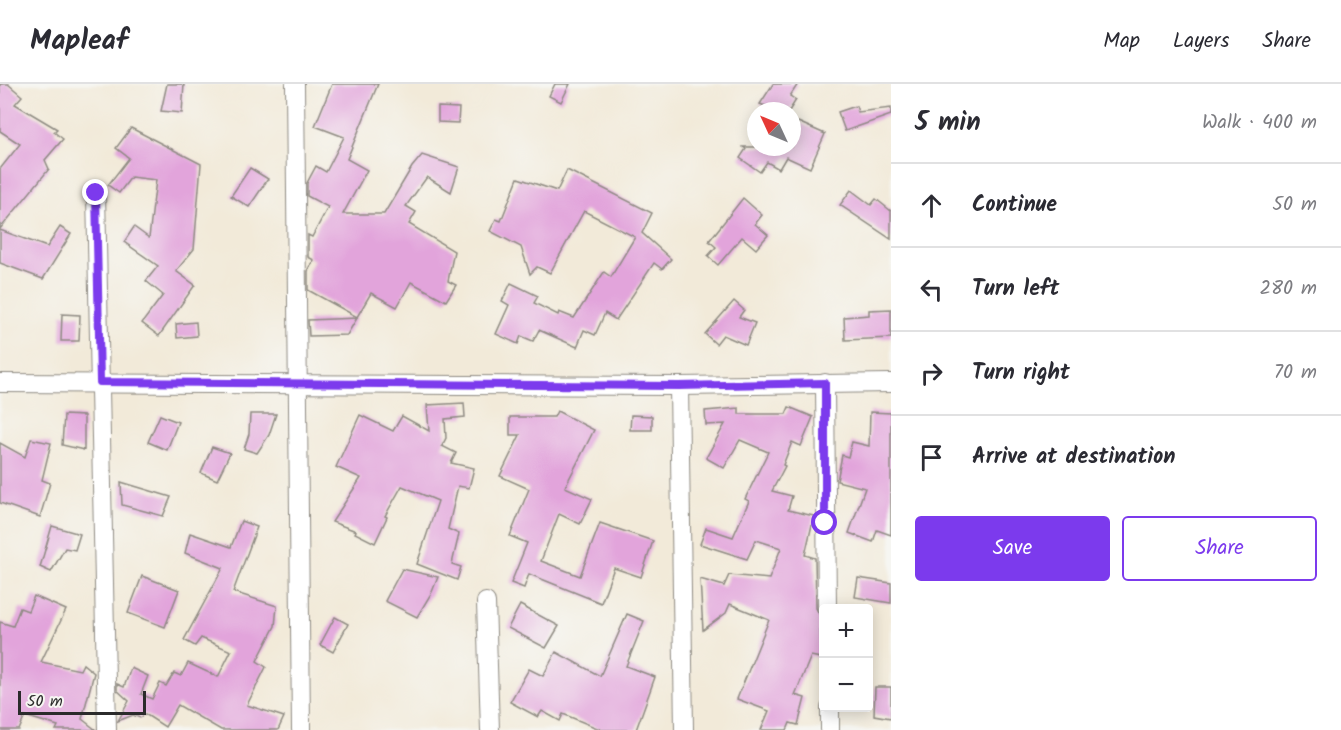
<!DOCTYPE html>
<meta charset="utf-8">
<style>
:root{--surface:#fff;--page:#f7f7f7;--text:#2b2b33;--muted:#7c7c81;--line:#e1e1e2;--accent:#7c3aed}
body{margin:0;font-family:Kalam,sans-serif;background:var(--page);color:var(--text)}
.controls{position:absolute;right:18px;bottom:18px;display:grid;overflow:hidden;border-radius:6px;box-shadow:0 3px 15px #0003}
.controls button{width:54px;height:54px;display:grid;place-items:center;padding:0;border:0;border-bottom:2px solid var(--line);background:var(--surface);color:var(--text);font:30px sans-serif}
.compass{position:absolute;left:747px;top:18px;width:54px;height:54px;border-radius:50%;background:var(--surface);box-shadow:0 3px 15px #0003;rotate:314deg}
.scale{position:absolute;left:18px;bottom:15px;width:128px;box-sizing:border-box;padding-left:6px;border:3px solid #2b2b2b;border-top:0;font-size:16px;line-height:21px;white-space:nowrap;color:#2b2b2b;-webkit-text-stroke:4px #f6f6f2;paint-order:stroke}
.stop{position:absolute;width:18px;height:18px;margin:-14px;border:4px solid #7c3aed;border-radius:50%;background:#fff}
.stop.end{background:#7c3aed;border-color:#fff;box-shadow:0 2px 6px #0008}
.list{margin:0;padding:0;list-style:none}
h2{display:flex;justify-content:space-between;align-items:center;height:78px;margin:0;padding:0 24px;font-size:26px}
h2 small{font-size:20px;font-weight:400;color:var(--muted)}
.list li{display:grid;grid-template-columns:39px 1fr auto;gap:18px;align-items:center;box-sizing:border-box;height:84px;padding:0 24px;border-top:2px solid var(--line)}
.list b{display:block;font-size:22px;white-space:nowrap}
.list em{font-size:20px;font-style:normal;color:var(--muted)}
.actions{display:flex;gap:12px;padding:18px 24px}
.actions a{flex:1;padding:14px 0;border:2px solid var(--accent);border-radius:6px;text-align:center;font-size:21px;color:var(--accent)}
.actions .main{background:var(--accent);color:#fff}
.icon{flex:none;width:33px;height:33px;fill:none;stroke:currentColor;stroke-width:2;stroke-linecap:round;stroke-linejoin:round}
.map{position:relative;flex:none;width:891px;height:646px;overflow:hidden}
header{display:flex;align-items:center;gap:36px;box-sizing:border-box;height:84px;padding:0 30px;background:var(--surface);border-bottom:2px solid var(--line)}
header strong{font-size:28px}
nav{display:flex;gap:33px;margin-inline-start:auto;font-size:21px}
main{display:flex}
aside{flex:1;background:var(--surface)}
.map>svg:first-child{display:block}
.building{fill:#e2a4db}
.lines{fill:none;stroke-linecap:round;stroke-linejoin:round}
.minor-casing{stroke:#8e8a82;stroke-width:20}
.minor{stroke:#fff;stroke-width:18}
.route{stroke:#7c3aed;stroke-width:8}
</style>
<header>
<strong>Mapleaf</strong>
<nav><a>Map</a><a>Layers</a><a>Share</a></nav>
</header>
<main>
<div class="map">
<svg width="891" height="646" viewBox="0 0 891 646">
<rect width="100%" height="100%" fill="#f6f6f2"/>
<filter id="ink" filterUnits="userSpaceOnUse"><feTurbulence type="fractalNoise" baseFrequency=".0167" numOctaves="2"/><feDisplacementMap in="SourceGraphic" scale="12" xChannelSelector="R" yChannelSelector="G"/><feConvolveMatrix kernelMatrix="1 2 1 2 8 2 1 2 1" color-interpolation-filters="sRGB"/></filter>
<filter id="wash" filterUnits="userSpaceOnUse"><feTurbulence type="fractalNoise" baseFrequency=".008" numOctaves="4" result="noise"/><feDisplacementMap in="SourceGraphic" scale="24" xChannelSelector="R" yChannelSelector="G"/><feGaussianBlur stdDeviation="1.35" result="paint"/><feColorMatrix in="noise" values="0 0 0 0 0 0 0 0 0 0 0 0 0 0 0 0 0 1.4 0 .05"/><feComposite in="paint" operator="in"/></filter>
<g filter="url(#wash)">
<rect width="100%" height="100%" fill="#f2ead9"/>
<g id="blocks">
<!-- building -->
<g class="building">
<polygon points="0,0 8,0 22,12 15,20 57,45 54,48 63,55 45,76 49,85 0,145 0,85 20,60 0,47"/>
<polygon points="167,0 184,0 182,29 161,27"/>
<polygon points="332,0 378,0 347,75 367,86 343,130 384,130 412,83 422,71 459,83 451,108 427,93 406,122 416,128 409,140 454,167 448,197 456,201 446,217 411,198 397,223 371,209 357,233 308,206 308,187 314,176 308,173 308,151 312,153 328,123 307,112 307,99 316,82 326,88 344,53 315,42"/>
<polygon points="555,0 570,0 561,18 549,12"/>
<polygon points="773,0 798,0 790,12 796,16 789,27 779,27 760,20"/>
<polygon points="856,22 858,28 891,24 891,31 845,47 838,28"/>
<polygon points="438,23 459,24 458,39 438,38"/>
<polygon points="798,38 825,50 810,84 786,73 779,85 767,78 760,88 740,74 746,65 743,63 792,63"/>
<polygon points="131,44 201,80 194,165 176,187 195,201 159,252 142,239 163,211 146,197 158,182 124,158 134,143 149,154 156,96 131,93 119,109 108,101 129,74 116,64"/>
<polygon points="250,84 268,95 249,123 231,112"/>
<polygon points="567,86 652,129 642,149 671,175 662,185 654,179 616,236 605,229 595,251 584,246 577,263 539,246 533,257 521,252 518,260 496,250 509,221 502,217 511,199 538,212 534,219 558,231 559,228 574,234 604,188 611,193 635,153 584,127 550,189 537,183 530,190 521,163 490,147 496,135 501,137 518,94 557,107"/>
<polygon points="851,106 871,121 876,115 891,127 891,155 840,121"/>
<polygon points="743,114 762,131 755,140 768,151 756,165 742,153 718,181 708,172 716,163 709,157"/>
<polygon points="60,143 71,150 43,195 0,179 0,146 47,163"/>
<polygon points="734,217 744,226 739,233 755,239 746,261 723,251 716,260 705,250"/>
<polygon points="891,225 891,254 845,256 844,233 869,231 869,226"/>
<polygon points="62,230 80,231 79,257 61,257"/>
<polygon points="357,234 347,251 309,252 308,236"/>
<polygon points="196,238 197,252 177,254 176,240"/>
<polygon points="464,319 465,333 445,335 446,354 442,362 456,369 451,379 474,384 469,404 458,402 448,445 459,450 452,480 461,483 457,496 417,480 438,417 402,402 385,432 387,433 375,459 355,449 356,447 332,438 361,394 336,383 360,331 393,347 402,332 429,347 427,321"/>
<polygon points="789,323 813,333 801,362 792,358 783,381 785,382 772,407 792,412 788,426 814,432 805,471 815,474 816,524 820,532 821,574 811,572 795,611 805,614 798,641 790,639 787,646 761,646 769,627 737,615 769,536 730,520 726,529 703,546 700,495 724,502 729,491 769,495 781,464 756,456 747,475 700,460 706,444 733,453 749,417 745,415 768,368 740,356 724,384 706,374 725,340 706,341 705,327 739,324 739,330 786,330"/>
<polygon points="557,327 594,346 565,403 592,415 580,440 559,430 541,477 580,492 600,439 653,457 641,493 614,484 601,519 529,490 524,504 511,499 527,459 510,452 529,405 500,392 520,351 510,351 510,333 554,333"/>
<polygon points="870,328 891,329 891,451 877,446 873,458 849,449 865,404 837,397 842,371 848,373 852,358 869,362"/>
<polygon points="250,330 276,330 269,351 257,369 244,365 249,350"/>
<polygon points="64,331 84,332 84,366 62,361"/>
<polygon points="160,331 178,338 167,366 148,358"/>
<polygon points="631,331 652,332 652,346 630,346"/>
<polygon points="31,355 51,359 42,396 50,399 40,433 0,419 0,359 25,373"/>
<polygon points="212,363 230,369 217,396 201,389"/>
<polygon points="121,398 171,413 163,432 122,421"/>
<polygon points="241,437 257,443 233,508 277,522 275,542 257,577 266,583 247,621 284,633 278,646 221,646 178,621 165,643 145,630 140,634 133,631 118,637 129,617 117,606 117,600 124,603 131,584 148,592 141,610 152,615 160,599 166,602 174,589 181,592 188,579 218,593 231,567 201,554 195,562 184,556 223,484 185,469 190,449 231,463"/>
<polygon points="52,442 80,450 75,466 65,464 51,488 40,483"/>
<polygon points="402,485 438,493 432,508 417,533 385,517"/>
<polygon points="142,492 179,506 165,543 128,529"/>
<polygon points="858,494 891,499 891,519 855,513"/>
<polygon points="34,512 66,526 41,578 80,586 83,580 94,589 82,635 96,646 56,646 58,642 25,632 19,646 0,646 0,538 13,542 20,524 28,527"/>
<polygon points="520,521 559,542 546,564 508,544"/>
<polygon points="627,530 644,537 626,582 655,593 636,646 602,646 563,630 560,637 542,627 538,633 510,618 529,585 543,592 556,568 600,592"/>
<polygon points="335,533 348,540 333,568 320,561"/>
<polygon points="875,603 891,603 891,634 874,631"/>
</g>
</g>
</g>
<g filter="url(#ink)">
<use href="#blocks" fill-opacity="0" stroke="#8e8a82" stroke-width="1.5"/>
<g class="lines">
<!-- minor casing -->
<g class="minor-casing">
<g id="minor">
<polyline points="295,0 301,646"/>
<polyline points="96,109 107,646"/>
<polyline points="0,299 679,302 891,299"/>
<polyline points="825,299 827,524"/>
<polyline points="679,302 684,646"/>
<polyline points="486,518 490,646"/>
<polyline points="830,624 830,646"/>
</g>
</g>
<!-- minor -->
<use href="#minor" class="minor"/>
</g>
</g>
<g class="lines" filter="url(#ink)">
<!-- route -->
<polyline class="route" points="96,109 100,298 679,302 825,299 825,439"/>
</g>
</svg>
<div class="controls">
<button>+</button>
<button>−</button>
</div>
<svg class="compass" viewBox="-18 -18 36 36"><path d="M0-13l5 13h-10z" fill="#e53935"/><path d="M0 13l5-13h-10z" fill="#7c7c81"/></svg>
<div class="scale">50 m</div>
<div class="stop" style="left:825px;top:439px"></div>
<div class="stop end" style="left:96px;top:109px"></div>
</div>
<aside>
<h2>5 min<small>Walk · 400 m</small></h2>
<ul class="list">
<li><svg class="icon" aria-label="ahead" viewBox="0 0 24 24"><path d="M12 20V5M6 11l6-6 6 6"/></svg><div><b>Continue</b></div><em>50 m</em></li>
<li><svg class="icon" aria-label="left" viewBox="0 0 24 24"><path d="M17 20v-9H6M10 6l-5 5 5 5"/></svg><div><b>Turn left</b></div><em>280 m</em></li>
<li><svg class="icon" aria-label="right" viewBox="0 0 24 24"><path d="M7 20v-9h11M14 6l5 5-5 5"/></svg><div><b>Turn right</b></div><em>70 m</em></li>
<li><svg class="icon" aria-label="arrive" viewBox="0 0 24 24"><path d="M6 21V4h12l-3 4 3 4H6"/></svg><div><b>Arrive at destination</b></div></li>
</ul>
<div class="actions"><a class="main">Save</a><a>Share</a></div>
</aside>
</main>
